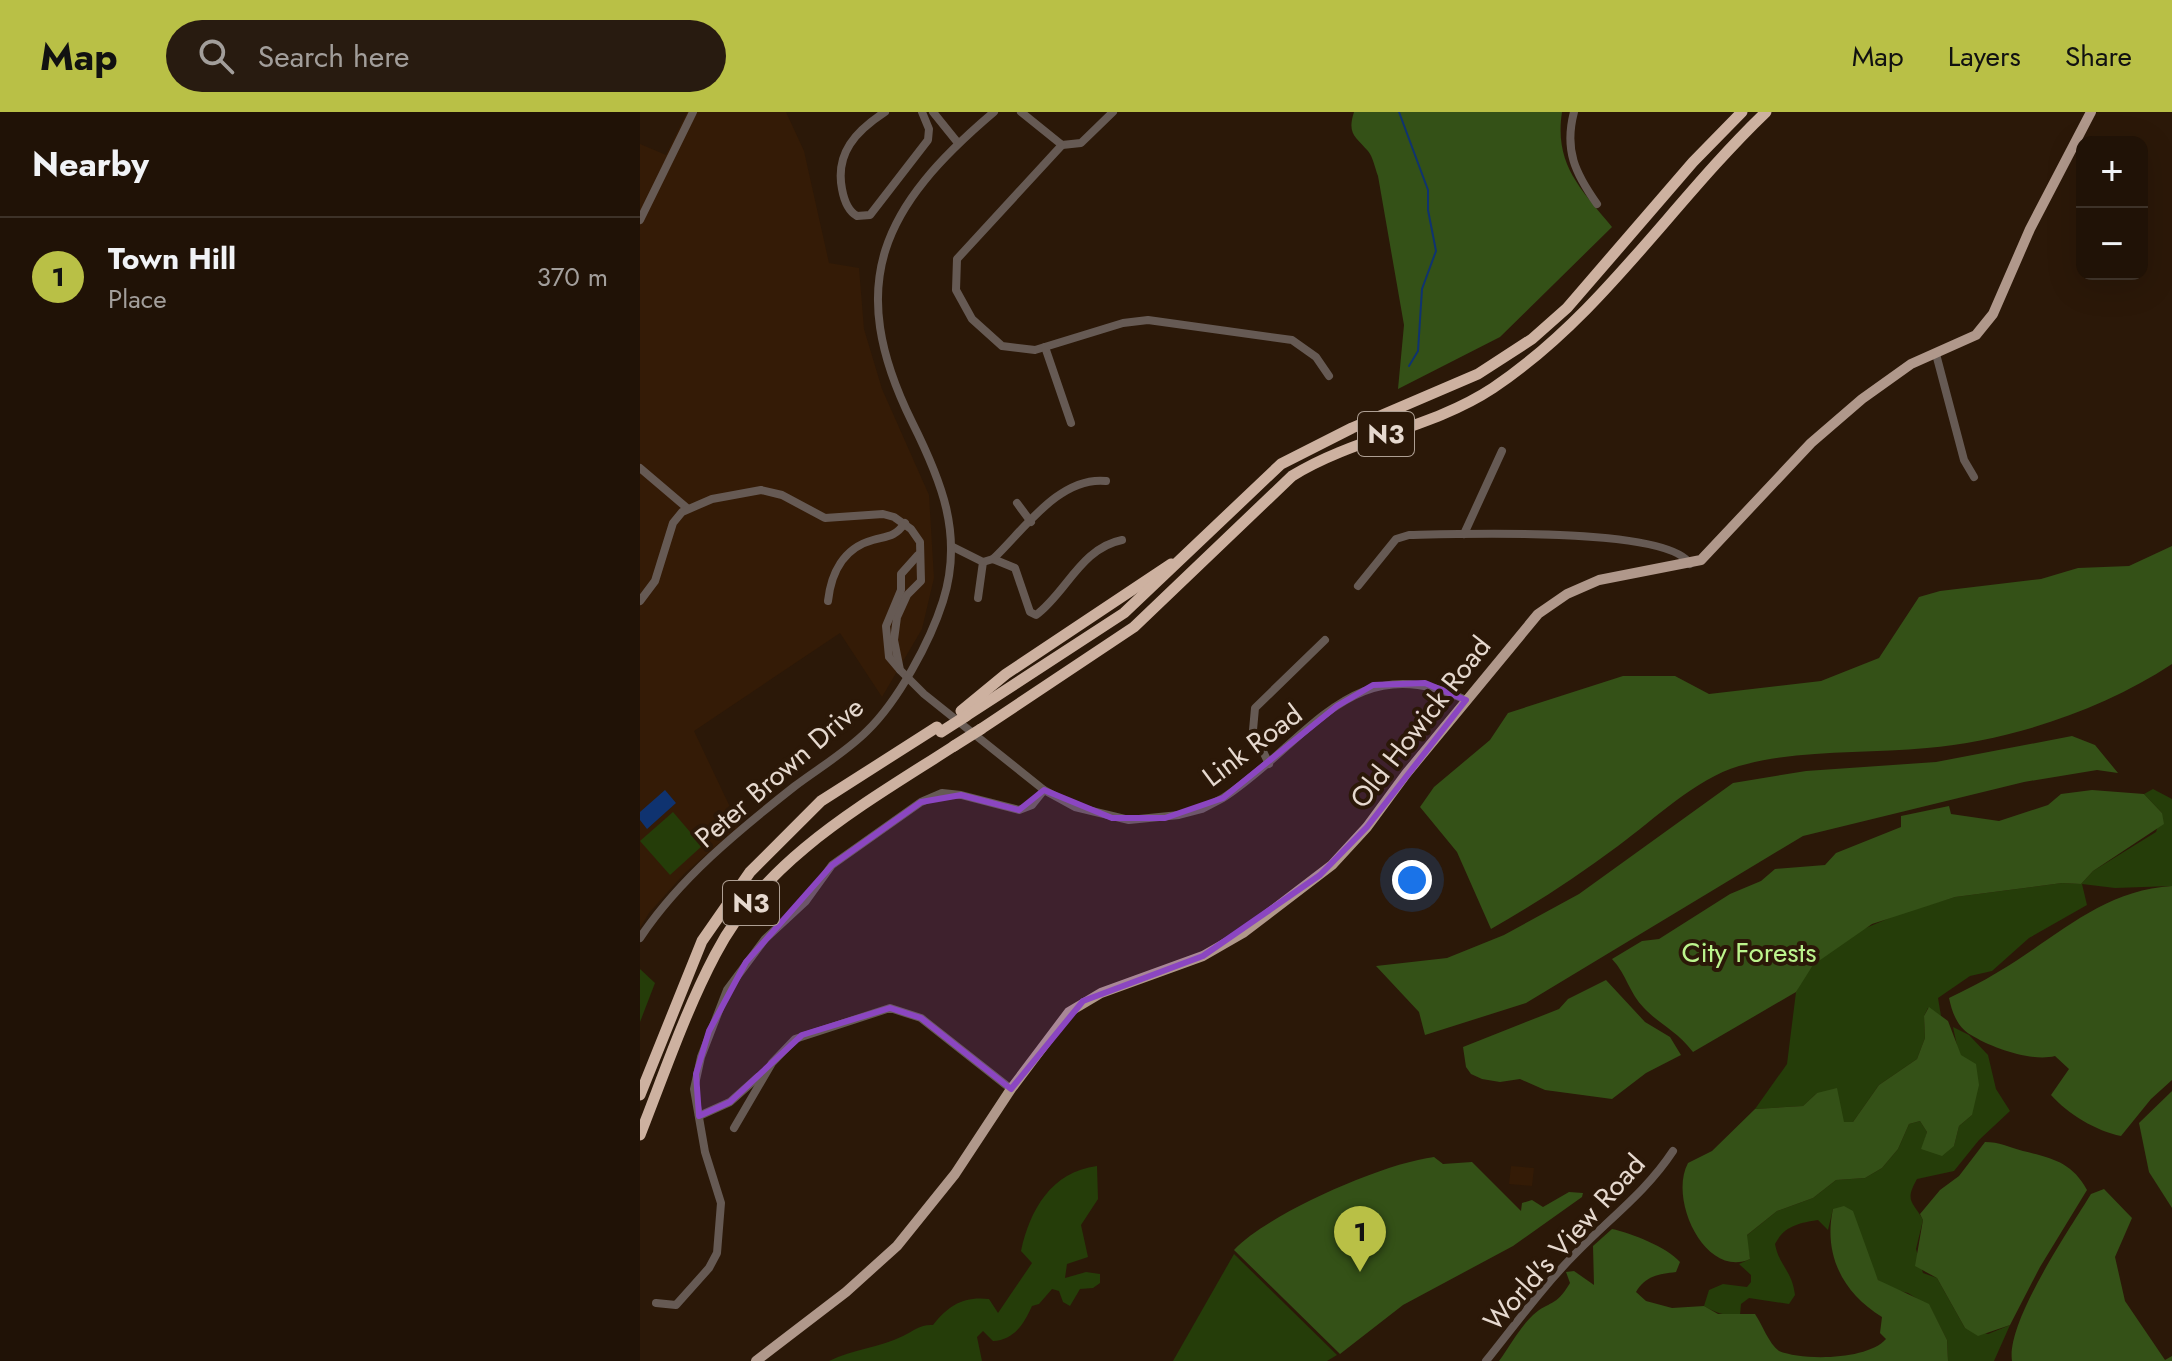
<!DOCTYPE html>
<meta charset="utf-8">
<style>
:root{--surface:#201206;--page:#281b10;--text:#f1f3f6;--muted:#a29e9b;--line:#3d3228;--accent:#b9c046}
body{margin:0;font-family:Jost,sans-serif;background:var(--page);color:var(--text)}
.controls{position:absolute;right:24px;top:24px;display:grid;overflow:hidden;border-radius:16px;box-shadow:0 8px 32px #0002}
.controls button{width:72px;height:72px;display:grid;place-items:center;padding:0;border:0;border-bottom:2px solid var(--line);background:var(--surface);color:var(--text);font:40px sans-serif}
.you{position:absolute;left:772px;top:768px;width:28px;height:28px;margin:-20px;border:6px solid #fff;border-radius:50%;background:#1a73e8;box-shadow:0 0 0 12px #1a73e833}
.badge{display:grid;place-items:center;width:52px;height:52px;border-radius:50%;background:var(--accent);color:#111;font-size:26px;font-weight:700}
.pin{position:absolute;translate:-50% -66px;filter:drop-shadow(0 2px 4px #0008)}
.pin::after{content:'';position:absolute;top:42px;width:28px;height:24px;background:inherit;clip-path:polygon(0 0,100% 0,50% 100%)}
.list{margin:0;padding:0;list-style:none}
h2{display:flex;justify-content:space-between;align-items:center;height:104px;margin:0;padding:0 32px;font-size:34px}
h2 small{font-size:26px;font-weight:400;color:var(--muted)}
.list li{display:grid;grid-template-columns:52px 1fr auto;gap:24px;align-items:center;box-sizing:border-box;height:120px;padding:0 32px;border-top:2px solid var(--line)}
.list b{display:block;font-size:30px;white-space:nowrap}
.list p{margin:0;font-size:26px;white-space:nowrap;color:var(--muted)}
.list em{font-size:26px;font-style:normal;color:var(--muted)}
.icon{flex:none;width:44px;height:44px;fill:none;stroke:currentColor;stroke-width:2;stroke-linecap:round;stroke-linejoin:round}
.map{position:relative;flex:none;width:1532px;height:1249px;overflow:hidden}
header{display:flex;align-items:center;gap:48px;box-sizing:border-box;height:112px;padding:0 40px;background:var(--accent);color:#111}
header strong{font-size:38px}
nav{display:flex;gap:44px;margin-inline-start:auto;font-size:28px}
.search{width:560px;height:72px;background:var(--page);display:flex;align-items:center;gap:20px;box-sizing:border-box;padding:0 28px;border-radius:44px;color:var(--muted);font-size:30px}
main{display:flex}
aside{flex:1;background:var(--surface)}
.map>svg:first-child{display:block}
.built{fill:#341b06}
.green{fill:#253d09}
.forest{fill:#345117}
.water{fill:#0f3370}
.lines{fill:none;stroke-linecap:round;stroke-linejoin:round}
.stream{stroke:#0f3370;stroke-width:2}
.minor{stroke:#665a54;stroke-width:8}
.major{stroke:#b0988b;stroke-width:10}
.highway{stroke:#cdb1a0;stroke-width:11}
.highway-bridge{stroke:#cdb1a0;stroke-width:11}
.marked{fill:#8b46c1;fill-opacity:0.2;stroke:#8b46c1;stroke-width:6;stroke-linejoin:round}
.labels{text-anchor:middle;stroke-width:8;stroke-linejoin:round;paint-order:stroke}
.shield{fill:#2b1808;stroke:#ae9f93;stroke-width:2}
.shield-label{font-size:26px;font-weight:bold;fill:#e6d9cf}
.street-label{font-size:28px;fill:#e6d9cf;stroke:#2b1808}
.park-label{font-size:28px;fill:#bcf48d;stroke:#2b1808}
</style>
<header>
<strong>Map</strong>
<div class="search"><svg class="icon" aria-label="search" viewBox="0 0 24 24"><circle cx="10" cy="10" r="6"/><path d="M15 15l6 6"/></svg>Search here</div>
<nav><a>Map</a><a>Layers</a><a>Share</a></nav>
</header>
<main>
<aside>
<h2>Nearby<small></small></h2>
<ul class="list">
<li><span class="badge">1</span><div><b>Town Hill</b><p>Place</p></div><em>370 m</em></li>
</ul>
</aside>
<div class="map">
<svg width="1532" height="1249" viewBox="0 0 1532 1249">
<rect width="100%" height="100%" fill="#2b1808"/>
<!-- built -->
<g class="built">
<polygon points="47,0 146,0 164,39 189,151 219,156 224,217 242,277 289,383 294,466 282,517 242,585 200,521 54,619 99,714 44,762 9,801 0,816 0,32 26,43"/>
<polygon points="871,1054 894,1056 892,1074 869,1072"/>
</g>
<!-- green -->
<g class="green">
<polygon points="1513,677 1532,687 1532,774 1475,776 1442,772 1447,793 1389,826 1352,859 1330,864 1298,886 1301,904 1288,896 1284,904 1285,926 1277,947 1239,973 1213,1010 1204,1011 1177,981 1163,994 1115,997 1147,952 1156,880 1162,867 1173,853 1214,821 1261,801 1315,785 1422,771 1441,772 1453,759 1516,720 1522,701 1504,682"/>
<polygon points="33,700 62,734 30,763 0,729"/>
<polygon points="0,857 15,871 0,910"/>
<path d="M1313,915L1329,923L1348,943L1356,977L1370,999L1339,1028L1314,1059L1277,1067C1264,1090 1273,1089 1283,1108L1276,1137L1283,1161L1297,1166L1325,1216L1348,1222L1370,1213L1354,1249H1308L1307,1228L1290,1195L1268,1181L1252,1177L1238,1168L1229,1148L1193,1097L1188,1118L1178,1108C1159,1111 1144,1114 1135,1132C1139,1154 1152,1158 1155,1183L1149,1192L1109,1186L1101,1192L1100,1203C1085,1204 1076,1201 1064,1194L1069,1178L1083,1172L1107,1175L1111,1170V1163L1099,1152L1110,1147L1106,1124L1137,1099L1173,1086L1196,1068L1225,1066L1242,1056L1258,1037L1269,1012L1280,1009L1287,1020L1282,1037L1314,1034L1319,1014L1332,1003Z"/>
<path d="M457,1054L458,1087L441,1113L448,1145L427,1152L425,1166L446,1160L460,1162V1171L453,1176L440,1177L430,1194L423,1190L419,1179L412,1177L399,1192L392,1194C384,1212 374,1228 353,1229L343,1219L337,1225L342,1249H189C213,1237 239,1236 263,1224C273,1219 281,1212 293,1213C308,1194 323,1184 349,1187L358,1201L392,1151L381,1139C390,1098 411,1060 457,1054Z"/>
<polygon points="594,1142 697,1243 687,1249 533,1249"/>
</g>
<!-- forest -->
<g class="forest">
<path d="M714,0H922C914,53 941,77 972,115L860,225L758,277L764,213L738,64C735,56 733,45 728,39C715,24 707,22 714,0Z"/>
<path d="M1532,434V552C1462,598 1370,629 1287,636C1225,642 1159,637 1099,654C1055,667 1015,707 978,734C938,764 895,792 851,817L817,740L780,695L794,675L850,628L868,601L983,564H1035L1069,582L1181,569L1239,546L1279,485L1300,479L1401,467L1438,456L1489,454Z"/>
<polygon points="1432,624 1455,633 1478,661 1457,658 1384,670 1163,724 886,891 785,923 779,900 736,854 807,846 864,823 939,782 1093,671 1166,659 1296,650"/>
<path d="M1452,678L1504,682L1522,701L1524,712L1453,759L1441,772L1422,771L1315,785L1232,812L1173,853L1156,880L1053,940C1036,918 1020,913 1004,896C989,881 987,863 972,847L1002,829L1019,827L1090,782L1121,769L1135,757L1185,753L1196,741L1261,715V704L1309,694L1311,702L1359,709L1408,693L1421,682Z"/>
<path d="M1532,774V968L1511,987L1481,1024C1456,1019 1428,1002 1411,983L1429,957L1415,944C1392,950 1352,936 1331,923C1317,915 1312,900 1309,886C1325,878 1342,870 1358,860C1416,826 1462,778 1532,774Z"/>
<polygon points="966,868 1005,910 1030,925 1041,943 1006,961 972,987 905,978 880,967 860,970 842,967 831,962 826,955 823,935 919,897 928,887"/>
<path d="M1289,895L1308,909L1321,943L1336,952L1339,973L1332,1003L1319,1014L1314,1034L1302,1044L1281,1037L1287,1020L1280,1009L1269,1012L1258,1037L1242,1056L1225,1066L1196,1068L1173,1086L1137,1099L1107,1123L1110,1147C1066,1167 1028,1088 1048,1051L1072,1039L1115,997L1163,994L1177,981L1197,976L1204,1010H1213L1239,973L1277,947L1285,926L1284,904Z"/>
<polygon points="1532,979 1532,1096 1509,1060 1499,1011"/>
<path d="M1345,1030C1359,1030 1369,1035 1383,1039C1412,1046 1432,1050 1447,1078L1400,1155L1370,1213L1338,1224L1325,1216L1297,1166L1275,1154L1283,1108L1280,1102L1300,1078L1319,1064Z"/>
<path d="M794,1045L803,1052L832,1050L881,1099L882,1091L892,1088L903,1095L929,1080L943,1081L942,1085L873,1134L763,1193L700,1242L594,1138C629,1101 744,1051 794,1045Z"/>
<path d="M1464,1077L1492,1106L1475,1145L1485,1189L1525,1248L1532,1244V1249H1372C1366,1210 1429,1118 1451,1082Z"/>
<path d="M1204,1094L1213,1099L1238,1168L1289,1192L1307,1228L1308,1249H859C870,1234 880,1215 893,1203C910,1188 915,1196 930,1171L926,1160L934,1159L954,1173L953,1134L972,1117C991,1121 1027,1135 1040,1150L1036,1160C1019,1162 1005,1164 996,1180L1006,1189L1032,1196L1064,1194L1078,1202H1115C1122,1212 1129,1232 1139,1239C1163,1249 1228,1248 1246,1227L1240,1221L1242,1205C1203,1181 1183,1143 1193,1097Z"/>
</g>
<!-- water -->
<polygon class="water" points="25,678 36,691 7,717 0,708 0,700"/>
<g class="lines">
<!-- stream -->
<polyline class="stream" points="759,0 788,78 788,98 796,139 782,177 778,239 769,254"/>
<!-- minor -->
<g class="minor">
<path d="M245,0C216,19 195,41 202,77C204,88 208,99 217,104L230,103L288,28L289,17L282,0"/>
<polyline points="293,0 318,31"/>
<polyline points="381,0 422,33 441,31 473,0"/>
<path d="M934,0C924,38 935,61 957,92"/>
<polyline points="422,33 317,147 316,178 332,207 362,234 395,238 483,211 508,208 652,228 676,245 689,264"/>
<polyline points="0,108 53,0"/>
<polyline points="405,235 431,311"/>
<polyline points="1296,242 1324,348 1334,365"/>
<polyline points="0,356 47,396"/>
<polyline points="377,391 391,410"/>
<polyline points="824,422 862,339"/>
<polyline points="313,435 343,450 338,486"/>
<path d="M353,447C383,419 419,364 466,369"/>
<path d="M343,450L353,447L375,456L390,500L396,503C426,481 441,436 482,428"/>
<path d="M718,474L756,427L769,423C816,422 1028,414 1050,452"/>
<path d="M0,489L15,469L33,411L42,400L72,387L121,378L142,383L185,406L243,402L254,405L271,417L280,430L281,469L267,483L257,505L254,528L260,558L284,582L404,678L435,695L489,708L539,703L562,697L583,686C669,630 712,533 826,588"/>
<path d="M188,489C191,462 203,436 233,428C248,424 255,425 265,411"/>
<polyline points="260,558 249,545 246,514 261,478 261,462 278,443"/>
<polyline points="629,652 613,618 615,596 685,528"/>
<path d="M0,826C39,767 99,718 155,674C179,656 206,640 227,619C258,589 290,530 303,489C324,423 301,368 272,310C203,170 243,94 354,0"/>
<polyline points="59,1004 90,990 118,965"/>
<polyline points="94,1016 132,951 155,927 250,896 281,906 371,977"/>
<polyline points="16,1191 36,1193 69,1156 77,1141 81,1091 65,1040 54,977 61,945 87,878 125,827 166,789 192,753 281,690 302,681 321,683 379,698 392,693 404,678"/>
<path d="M846,1249C875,1213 903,1174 936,1141C970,1106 1006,1080 1033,1039"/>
</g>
<!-- major -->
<polyline class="major" points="116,1249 206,1180 257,1134 315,1062 371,977 429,900 461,881 563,844 603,821 692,753 727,715 766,662 898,502 927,482 959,468 1061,448 1171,331 1222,287 1271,252 1336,223 1353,202 1390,117 1451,0"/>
<!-- highway -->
<g class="highway">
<polyline points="321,599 366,562 531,452"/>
<polyline points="326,604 484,501 641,352 712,316 838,262 892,227 927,196 1053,50 1102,0"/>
<path d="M341,617L494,515L652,364C715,325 791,317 853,276C962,203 1032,90 1126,0"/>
<polyline points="0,983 62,829 110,760 181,689 297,615"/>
<path d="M0,1023C24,962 45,900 75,843C125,746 226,691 314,634"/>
</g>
<!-- highway-bridge -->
<g class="highway-bridge">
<polyline points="301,620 326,604"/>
<polyline points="314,634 341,617"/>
</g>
</g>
<!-- marked area -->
<path class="marked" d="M785,571L826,588L727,715L680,763L563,844L443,889L371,977L281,906L250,896L162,923L90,990L59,1004L56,962L69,919L106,850L192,753L281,690L321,683L379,698L404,678L472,706H525L583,686L697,594L733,573Z"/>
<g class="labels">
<!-- shield labels -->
<g class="shield">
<rect x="718" y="300" width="56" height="44" rx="6"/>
<rect x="83" y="769" width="56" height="44" rx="6"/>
</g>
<g class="shield-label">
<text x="746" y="331">N3</text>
<text x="111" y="800">N3</text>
</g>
<!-- street labels -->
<g class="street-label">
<text transform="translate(780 610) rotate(-52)" y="10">Old Howick Road</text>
<text transform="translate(612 633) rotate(-37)" y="10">Link Road</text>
<text transform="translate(139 660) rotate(-41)" y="10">Peter Brown Drive</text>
<text transform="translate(924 1130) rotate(-48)" y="10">World's View Road</text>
</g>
<!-- park labels -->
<g class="park-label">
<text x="1109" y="850">City Forests</text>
</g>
</g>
</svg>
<div class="controls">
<button>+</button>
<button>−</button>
</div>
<div class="you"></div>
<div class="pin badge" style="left:720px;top:1160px">1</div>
</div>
</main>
